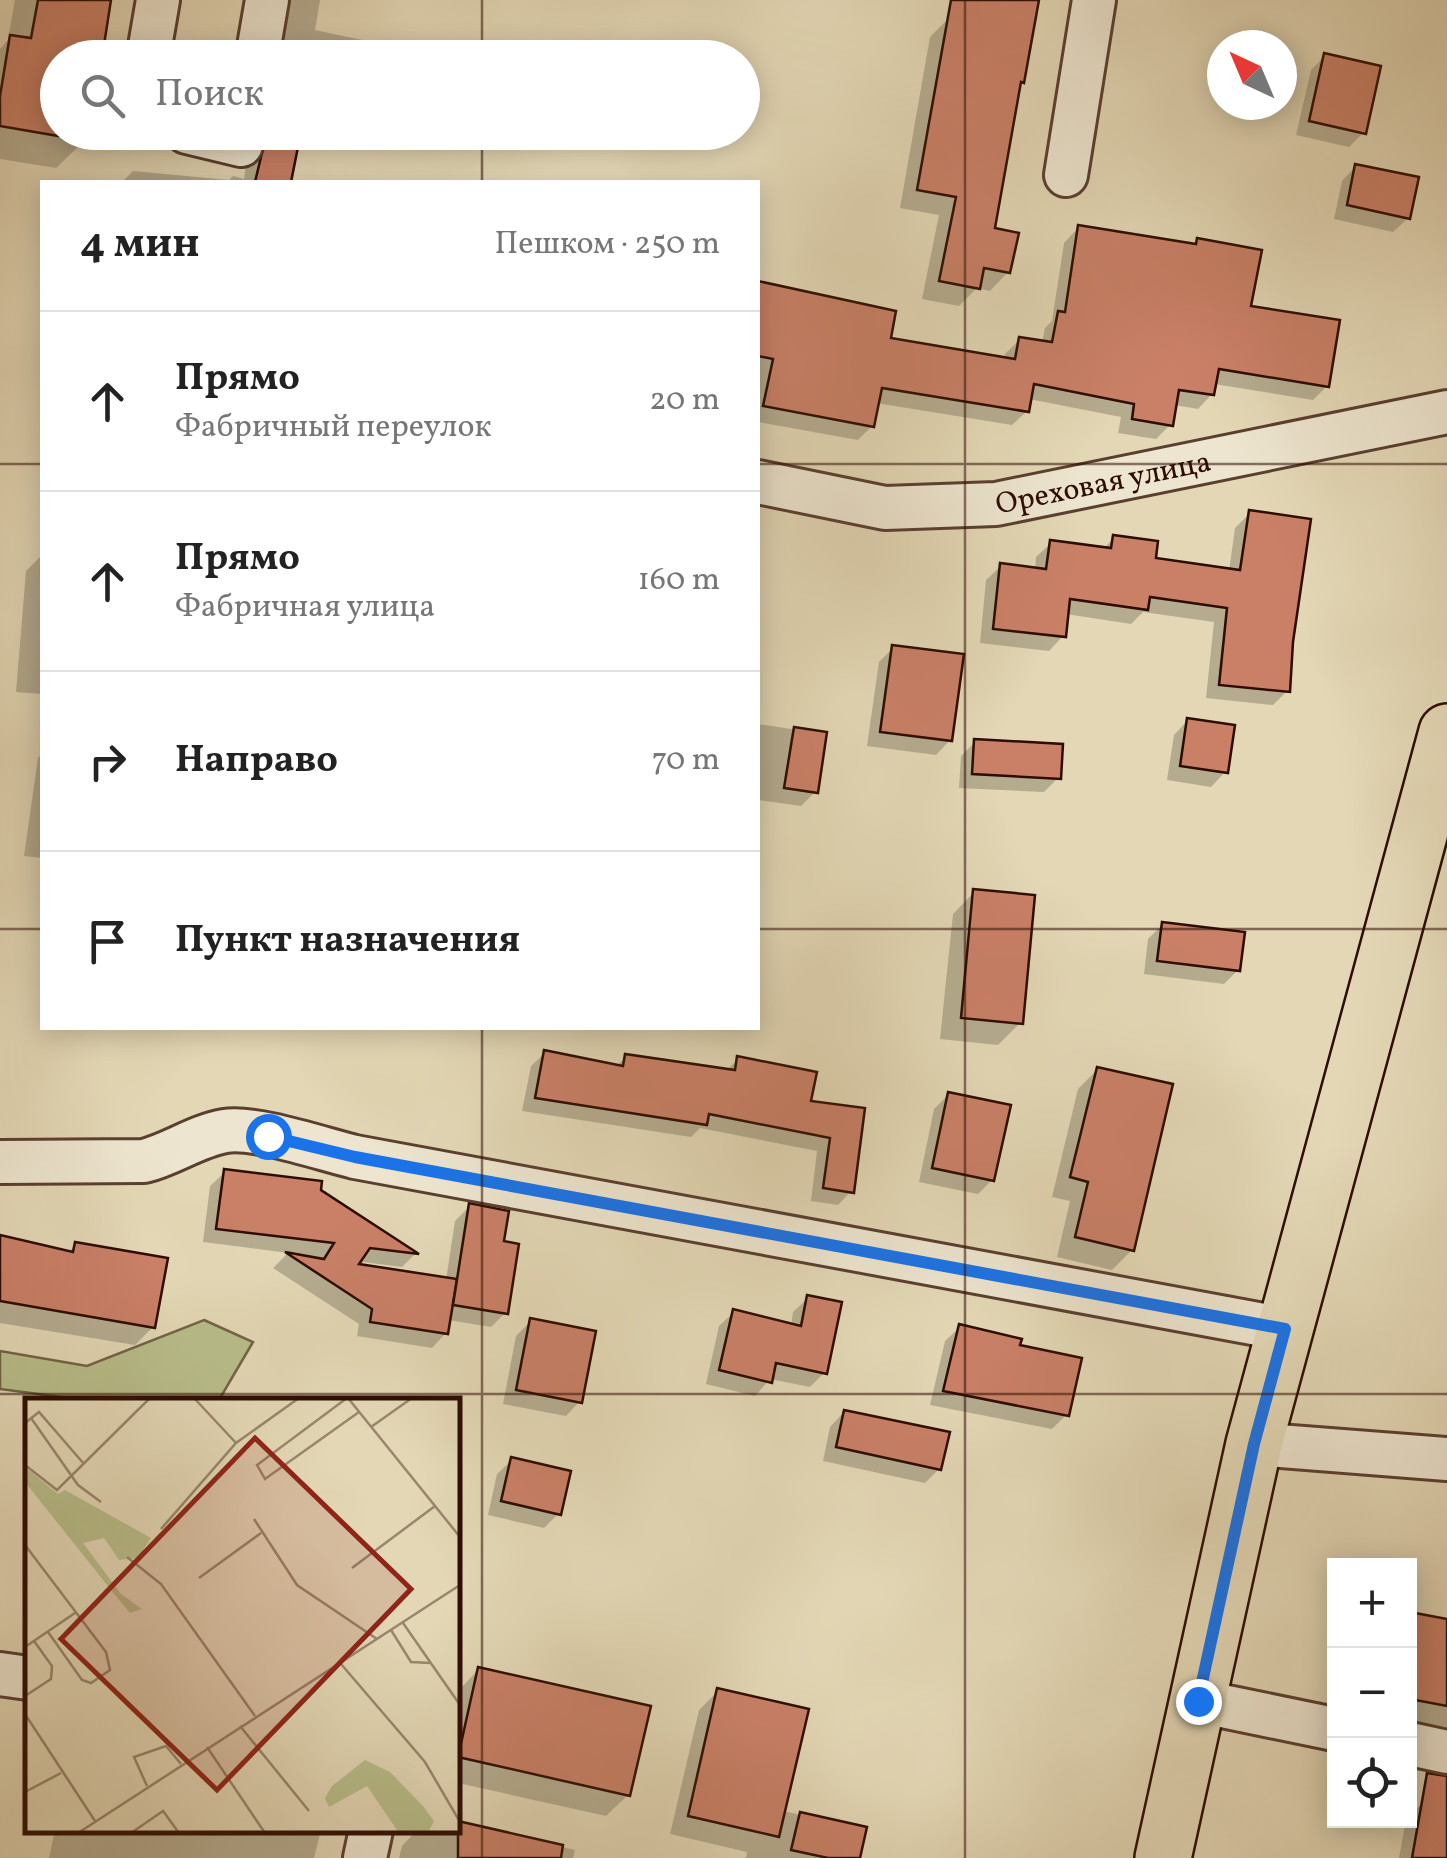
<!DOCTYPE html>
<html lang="ru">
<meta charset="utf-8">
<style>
:root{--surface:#fff;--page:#f2f2f2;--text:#222;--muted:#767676;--line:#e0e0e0}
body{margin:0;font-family:Vollkorn,serif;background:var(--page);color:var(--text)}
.controls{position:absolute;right:30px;bottom:30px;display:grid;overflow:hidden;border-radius:0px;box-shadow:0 5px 25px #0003}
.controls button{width:90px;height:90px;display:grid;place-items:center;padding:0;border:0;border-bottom:2px solid var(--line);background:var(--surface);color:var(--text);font:50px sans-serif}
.compass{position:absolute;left:1207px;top:30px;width:90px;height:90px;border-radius:50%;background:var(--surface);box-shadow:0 5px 25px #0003;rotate:316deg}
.stop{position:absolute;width:30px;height:30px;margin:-22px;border:8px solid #1a73e8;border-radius:50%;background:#fff}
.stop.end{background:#1a73e8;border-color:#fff;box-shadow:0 2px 10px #0008}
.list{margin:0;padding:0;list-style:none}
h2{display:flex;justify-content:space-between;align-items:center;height:130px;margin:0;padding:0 40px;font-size:42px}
h2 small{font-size:32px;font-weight:400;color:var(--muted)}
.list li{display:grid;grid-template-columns:65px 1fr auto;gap:30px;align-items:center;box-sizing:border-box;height:180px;padding:0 40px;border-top:2px solid var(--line)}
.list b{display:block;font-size:38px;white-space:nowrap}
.list p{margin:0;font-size:32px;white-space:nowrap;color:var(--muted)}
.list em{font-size:32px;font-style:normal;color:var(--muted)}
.icon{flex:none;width:55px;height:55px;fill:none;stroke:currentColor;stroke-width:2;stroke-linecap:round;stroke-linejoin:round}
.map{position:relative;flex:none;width:1447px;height:1858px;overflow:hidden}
.search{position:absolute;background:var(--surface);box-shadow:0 5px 25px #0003;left:40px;top:40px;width:720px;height:110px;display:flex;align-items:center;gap:25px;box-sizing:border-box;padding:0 35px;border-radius:55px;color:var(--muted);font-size:38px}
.panel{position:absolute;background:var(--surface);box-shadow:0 5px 25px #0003;left:40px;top:180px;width:720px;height:850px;border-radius:0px}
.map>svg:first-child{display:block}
.green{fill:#b8bd8a;stroke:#726446;stroke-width:2.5}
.shadow{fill:#0003}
.building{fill:#c98067;stroke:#2d0c02;stroke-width:2.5}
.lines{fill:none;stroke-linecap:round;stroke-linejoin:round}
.minor-casing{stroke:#5a3f2f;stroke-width:48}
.major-casing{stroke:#2d0c02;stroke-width:60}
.minor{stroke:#ede5cf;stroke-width:42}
.major{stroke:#e3d7b5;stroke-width:55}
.route{stroke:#1a73e8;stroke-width:12}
.grid{fill:none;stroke:#2d0c02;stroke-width:2.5;stroke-opacity:0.55}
.labels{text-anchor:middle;stroke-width:9;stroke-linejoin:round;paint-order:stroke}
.street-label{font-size:30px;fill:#2d0c02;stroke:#ede5cf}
.inset-road{fill:none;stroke:#9a866d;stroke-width:2.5}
.view{fill:#8f2418;fill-opacity:0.15;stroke:#8f2418;stroke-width:5}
.inset-edge{fill:none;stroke:#2d0c02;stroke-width:5}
</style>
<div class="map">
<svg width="1447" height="1858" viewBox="0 0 1447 1858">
<rect width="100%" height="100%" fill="#e3d7b5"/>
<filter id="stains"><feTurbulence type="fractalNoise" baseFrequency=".002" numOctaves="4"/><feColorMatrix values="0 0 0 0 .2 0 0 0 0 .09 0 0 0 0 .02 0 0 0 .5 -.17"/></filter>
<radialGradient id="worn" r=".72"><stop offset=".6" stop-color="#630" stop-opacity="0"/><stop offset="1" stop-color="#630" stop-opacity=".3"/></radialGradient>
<!-- green -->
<polygon class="green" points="204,1320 253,1342 219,1400 84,1400 0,1389 0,1351 87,1366"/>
<!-- shadow -->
<g class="shadow">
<polygon points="15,0 109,0 58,58 58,132 86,132 85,140 56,168 0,159 0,49 8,40"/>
<polygon points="267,0 320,0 315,30 381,44 378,58 266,58"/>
<polygon points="959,0 1039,0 1022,81 1018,86 992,230 1008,272 990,291 977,288 959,306 922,299 939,215 900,208 930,37 949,18"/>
<polygon points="1325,56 1363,133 1349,147 1296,135 1311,70"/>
<polygon points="250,132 333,132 316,150 296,146 289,182 122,182 133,171 229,180 233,176 244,179"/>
<polygon points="1356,166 1408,218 1393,232 1334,219 1342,181"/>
<polygon points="1078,228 1192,246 1198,240 1248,308 1327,386 1313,400 1214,384 1212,394 1198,409 1174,405 1170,425 1156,439 1118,433 1121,417 1029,399 1027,411 1012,425 876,403 872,426 858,440 758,422 758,284 893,313 888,341 1004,360 1005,354 1020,339 1042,343 1045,328 1052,321 1064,243"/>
<polygon points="1250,513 1291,642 1287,691 1273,705 1206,698 1214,622 1143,612 1131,624 1066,614 1063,636 1049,651 980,643 986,580 1001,566 1035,570 1036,557 1051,543 1102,550 1114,538 1153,561 1229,571 1235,528"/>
<polygon points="40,557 42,694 16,692 26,571"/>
<polygon points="893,648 950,740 936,755 867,746 879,662"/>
<polygon points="1188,720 1225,772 1211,787 1167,780 1174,735"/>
<polygon points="758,724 824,734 815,792 801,806 758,800"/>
<polygon points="975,742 1058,778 1044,792 959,788 961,756"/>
<polygon points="42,753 42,858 24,856 38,758"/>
<polygon points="974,892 1020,1023 998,1045 940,1039 953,914"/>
<polygon points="1163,924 1238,970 1224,984 1144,974 1148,939"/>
<polygon points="545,1053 615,1067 626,1057 726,1071 738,1059 808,1103 862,1110 851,1191 838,1205 811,1201 817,1151 700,1128 691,1137 522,1111 531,1066"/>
<polygon points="1098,1069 1132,1250 1112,1270 1057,1257 1070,1201 1052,1197 1078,1089"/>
<polygon points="948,1095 992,1180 978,1194 919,1182 934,1109"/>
<polygon points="225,1172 319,1192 415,1254 402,1267 363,1262 363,1267 446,1280 455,1221 470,1206 501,1244 506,1312 491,1327 448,1320 446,1333 432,1348 357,1336 359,1324 273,1268 288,1253 203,1242 210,1186"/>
<polygon points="0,1238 68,1253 76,1244 153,1327 135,1345 0,1323"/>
<polygon points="808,1298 824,1373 810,1387 770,1379 755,1396 706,1384 719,1326 734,1312 791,1326 793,1312"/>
<polygon points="531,1321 580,1401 566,1416 503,1404 516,1336"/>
<polygon points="960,1327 1017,1347 1067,1414 1052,1429 930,1405 945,1341"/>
<polygon points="844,1412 939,1469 925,1483 823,1461 830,1427"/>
<polygon points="512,1460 559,1513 544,1528 488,1515 497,1474"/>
<polygon points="1410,1615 1447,1621 1447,1727 1410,1721"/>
<polygon points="478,1670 628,1795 606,1816 458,1783 458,1691"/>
<polygon points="718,1691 783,1811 864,1829 858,1858 746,1858 747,1852 670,1834 699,1710"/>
<polygon points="1423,1802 1447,1806 1447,1858 1399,1858 1406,1820 1410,1820 1410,1816"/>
<polygon points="458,1824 575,1850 573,1858 399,1858 402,1846 417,1830 458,1830"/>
<polygon points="55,1830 321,1830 314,1858 49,1858"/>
</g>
<!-- building -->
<g class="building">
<polygon points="38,0 111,0 102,58 58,58 58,136 0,126 0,96 10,35 31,38"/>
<polygon points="951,0 1039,0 1024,83 1021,82 995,228 1019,233 1010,273 984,268 980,289 939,281 956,197 917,190"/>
<polygon points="1324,53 1381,66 1366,134 1309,121"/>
<polygon points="267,132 301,132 291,182 255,182"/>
<polygon points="1355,164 1419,177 1410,219 1347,205"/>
<polygon points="1078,225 1196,244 1197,238 1262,250 1251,306 1340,320 1329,387 1219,369 1214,395 1179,390 1173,426 1132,419 1134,404 1034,384 1029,412 882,388 874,427 763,406 773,359 758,356 758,281 896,311 891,338 1015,359 1019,337 1052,342 1058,311 1065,312"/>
<polygon points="1249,510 1311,519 1293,642 1290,692 1219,685 1227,608 1150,597 1148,610 1070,599 1066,637 993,629 1000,563 1046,569 1050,540 1111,548 1113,535 1158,541 1156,558 1240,570"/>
<polygon points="892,645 964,654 952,741 880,732"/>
<polygon points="1187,718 1235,725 1228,773 1180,766"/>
<polygon points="794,727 827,732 818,793 784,788"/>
<polygon points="974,739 1063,744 1061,779 972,774"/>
<polygon points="973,889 1035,895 1023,1024 961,1018"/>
<polygon points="1162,922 1245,932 1240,971 1157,961"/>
<polygon points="544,1050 623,1066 625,1054 735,1070 737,1056 817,1072 811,1101 865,1108 854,1193 823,1188 830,1138 709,1114 707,1125 535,1098"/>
<polygon points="1097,1067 1173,1084 1134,1251 1075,1237 1088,1182 1070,1177"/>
<polygon points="948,1092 1011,1105 994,1181 932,1168"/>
<polygon points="224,1169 322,1181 321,1190 419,1254 370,1248 359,1264 457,1279 448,1334 370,1322 372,1309 285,1252 324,1259 334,1243 216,1229"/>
<polygon points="469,1203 509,1211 504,1241 519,1244 508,1314 453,1305"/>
<polygon points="0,1235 73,1252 75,1242 168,1258 155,1328 0,1301"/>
<polygon points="807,1295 842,1302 827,1374 776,1363 772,1383 719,1370 733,1309 801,1326"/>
<polygon points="530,1318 596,1331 582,1403 516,1390"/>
<polygon points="959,1324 1022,1339 1020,1345 1082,1358 1069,1416 943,1391"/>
<polygon points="844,1410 950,1432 941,1470 836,1447"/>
<polygon points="511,1457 571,1471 561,1515 501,1501"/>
<polygon points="1410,1612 1447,1619 1447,1706 1410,1699"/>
<polygon points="478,1667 651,1706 630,1796 458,1757"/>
<polygon points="717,1688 809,1709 779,1837 688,1816"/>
<polygon points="1427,1773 1447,1776 1447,1858 1412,1858"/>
<polygon points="800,1812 867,1827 860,1858 828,1858 791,1850"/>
<polygon points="458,1821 563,1845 561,1858 458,1858"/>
</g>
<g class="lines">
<!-- minor casing -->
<g class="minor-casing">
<g id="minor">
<polyline points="148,58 158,0"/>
<polyline points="257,58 267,0"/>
<polyline points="187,132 241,145 243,132"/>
<polyline points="1066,175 1094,0"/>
<path id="s1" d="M758,482L885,508L996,504L1447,412"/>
<path d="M0,1162L144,1161C172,1154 196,1136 225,1131C255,1126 322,1149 355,1157L1285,1329"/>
<polyline points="1254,1444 1447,1459"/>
<polyline points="0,1674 28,1678"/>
<polyline points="1198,1701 1334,1729"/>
<polyline points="1410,1744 1447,1752"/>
<polyline points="365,1858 371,1830"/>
</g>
</g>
<!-- major casing -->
<g class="major-casing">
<polyline id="major" points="1163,1858 1254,1444 1447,732"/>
</g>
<!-- minor -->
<use href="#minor" class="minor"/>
<!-- major -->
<use href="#major" class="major"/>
</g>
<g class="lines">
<!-- route -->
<polyline class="route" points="268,1136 355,1157 1285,1329 1254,1444 1198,1701"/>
</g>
<!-- grid -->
<path class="grid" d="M482,0V58M965,0V1858M482,132V182M0,464H42M758,464H1447M0,929H42M758,929H1447M482,1028V1858M0,1394H1447"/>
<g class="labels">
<!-- street labels -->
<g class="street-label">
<text dy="10" stroke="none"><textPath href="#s1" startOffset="350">Ореховая улица</textPath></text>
</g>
</g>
<!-- overview -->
<g transform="translate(25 1398)">
<rect width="435" height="435" fill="#e3d7b5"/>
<path d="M0,69L33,96L40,92L126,140L113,160L94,162L79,140L58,145L96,196L117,211L105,215L90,197L0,84ZM340,362L365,374L398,408L409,423L403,435H374L342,388L304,409L300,400L307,388Z" fill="#b8bd8a"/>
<path class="inset-road" d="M169,0L211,45M322,0L232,67L240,81L334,14M323,0L435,139M6,20L53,87L76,104M0,25L14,14L59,66M346,29L387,0M0,67L32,92L125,0M229,121L272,187L352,241M136,131L211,45L274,0M0,147L81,254L85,272L66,285L57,282L23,234M102,159L136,186L230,318M327,170L410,108M174,180L236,135M378,225L435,307M366,232L386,264L406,265M0,249L50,215M316,266L400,364L435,424M0,298L26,281L27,268L9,243M0,316L70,423M215,328L284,413M182,349L240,435M122,388L109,359L141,348L156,366M0,394L36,375M53,435L435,187M106,435L138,413L154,435"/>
<path class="view" d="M230,40L386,191L192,392L36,241Z"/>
<rect width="435" height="435" class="inset-edge"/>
</g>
<rect width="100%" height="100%" filter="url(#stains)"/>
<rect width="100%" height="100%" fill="url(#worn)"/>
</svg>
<div class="controls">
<button>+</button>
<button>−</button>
<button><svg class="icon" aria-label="locate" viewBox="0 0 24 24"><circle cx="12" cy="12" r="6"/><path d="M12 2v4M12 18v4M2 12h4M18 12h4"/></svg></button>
</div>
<svg class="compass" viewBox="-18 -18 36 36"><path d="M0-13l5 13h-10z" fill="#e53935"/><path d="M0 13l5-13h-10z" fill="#767676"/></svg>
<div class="stop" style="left:268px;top:1136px"></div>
<div class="stop end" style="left:1198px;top:1701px"></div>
<div class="search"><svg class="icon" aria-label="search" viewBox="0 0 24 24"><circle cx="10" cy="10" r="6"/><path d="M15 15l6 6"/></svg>Поиск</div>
<section class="panel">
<h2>4 мин<small>Пешком · 250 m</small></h2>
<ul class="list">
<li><svg class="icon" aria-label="ahead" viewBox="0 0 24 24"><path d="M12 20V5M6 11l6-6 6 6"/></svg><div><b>Прямо</b><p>Фабричный переулок</p></div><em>20 m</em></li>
<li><svg class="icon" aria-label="ahead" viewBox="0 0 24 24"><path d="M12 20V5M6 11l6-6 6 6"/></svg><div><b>Прямо</b><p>Фабричная улица</p></div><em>160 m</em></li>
<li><svg class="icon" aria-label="right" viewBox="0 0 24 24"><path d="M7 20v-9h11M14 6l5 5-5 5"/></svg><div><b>Направо</b></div><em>70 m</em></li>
<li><svg class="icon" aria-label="arrive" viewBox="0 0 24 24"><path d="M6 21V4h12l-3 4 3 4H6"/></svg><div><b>Пункт назначения</b></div></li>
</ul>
</section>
</div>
